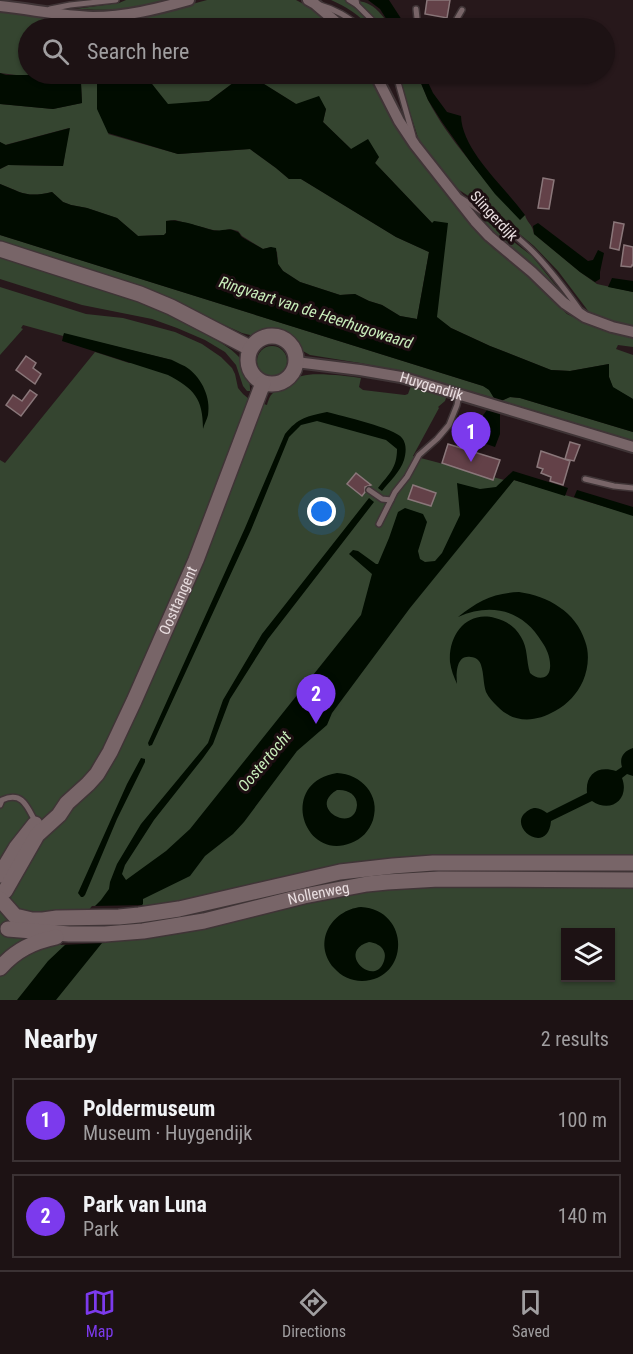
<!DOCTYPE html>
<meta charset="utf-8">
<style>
:root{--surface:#1d1214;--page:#2a2022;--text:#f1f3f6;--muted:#a09ea0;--line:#3b3234;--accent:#7c3aed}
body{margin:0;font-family:"Roboto Condensed",sans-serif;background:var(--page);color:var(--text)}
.controls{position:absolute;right:18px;bottom:18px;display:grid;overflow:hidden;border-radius:0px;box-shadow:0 2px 4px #0004}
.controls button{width:54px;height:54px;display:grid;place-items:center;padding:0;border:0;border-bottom:2px solid var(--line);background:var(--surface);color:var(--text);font:30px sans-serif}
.you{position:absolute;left:322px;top:512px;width:21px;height:21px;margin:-15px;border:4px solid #fff;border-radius:50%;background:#1a73e8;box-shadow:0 0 0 9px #1a73e833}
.badge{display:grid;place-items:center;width:39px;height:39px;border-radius:50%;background:var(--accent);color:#fff;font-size:20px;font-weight:700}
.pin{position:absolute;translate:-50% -50px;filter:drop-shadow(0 2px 3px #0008)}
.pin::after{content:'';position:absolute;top:32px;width:21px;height:18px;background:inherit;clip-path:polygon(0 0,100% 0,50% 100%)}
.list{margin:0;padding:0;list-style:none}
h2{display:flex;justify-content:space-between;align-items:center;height:78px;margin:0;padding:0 24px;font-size:26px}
h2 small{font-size:20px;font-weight:400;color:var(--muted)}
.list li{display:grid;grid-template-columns:39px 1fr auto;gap:18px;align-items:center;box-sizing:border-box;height:84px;margin:0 12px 12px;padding:0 12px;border:2px solid var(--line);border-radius:0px}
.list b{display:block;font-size:22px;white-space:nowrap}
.list p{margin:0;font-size:20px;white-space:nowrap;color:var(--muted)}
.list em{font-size:20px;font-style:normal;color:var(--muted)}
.icon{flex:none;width:33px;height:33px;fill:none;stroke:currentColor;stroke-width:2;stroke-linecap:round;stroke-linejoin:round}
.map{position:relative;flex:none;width:633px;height:1000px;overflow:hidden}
.search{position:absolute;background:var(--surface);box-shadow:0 2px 4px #0004;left:18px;right:18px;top:18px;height:66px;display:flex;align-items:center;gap:15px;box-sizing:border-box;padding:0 21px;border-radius:33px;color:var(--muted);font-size:22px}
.sheet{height:270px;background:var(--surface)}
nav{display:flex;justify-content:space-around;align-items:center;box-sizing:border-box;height:84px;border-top:2px solid var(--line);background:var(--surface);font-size:16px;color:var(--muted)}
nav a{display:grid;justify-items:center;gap:3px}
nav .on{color:var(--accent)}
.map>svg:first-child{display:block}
.green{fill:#354530;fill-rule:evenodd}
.water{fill:#010c00;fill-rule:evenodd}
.pier{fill:#27181b}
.building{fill:#634148;stroke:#8a777a;stroke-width:1.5}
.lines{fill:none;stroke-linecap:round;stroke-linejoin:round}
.service-casing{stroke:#3f3436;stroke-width:8}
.minor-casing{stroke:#3f3436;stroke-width:14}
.secondary-casing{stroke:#3f3436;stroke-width:18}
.service{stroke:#786568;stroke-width:5}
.minor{stroke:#786568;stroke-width:10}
.secondary{stroke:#786568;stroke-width:15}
.labels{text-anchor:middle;stroke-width:6;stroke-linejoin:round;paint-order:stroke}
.street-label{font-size:15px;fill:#e9dee0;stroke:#1d0f12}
.water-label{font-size:16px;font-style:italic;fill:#c9eebb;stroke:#1d0f12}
</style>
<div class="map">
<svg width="633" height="1000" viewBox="0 0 633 1000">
<rect width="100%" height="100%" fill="#27181b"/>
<!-- green -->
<g class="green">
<path d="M126,0H167C133,10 110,11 75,9L119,3Z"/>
<path d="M207,0H296L317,11L337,28H28V74H245L209,101L167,105L152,84L108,134L178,154L250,149L276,168L289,179H301L396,237L429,252L417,319L400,316L382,305L369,301L355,294L340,295L300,282L283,271L278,264L277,252L271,247L263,249L242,236L238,231L230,229L221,231L213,230L175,220L166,221V233L164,235L138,236L117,218L87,208L71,205L63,202L52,192C27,198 23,193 0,184V169L8,165L63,166L69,128L5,145L0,142V104L53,109L82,103L81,83L0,73V10L86,22L170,10Z"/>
<path d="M331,0C368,0 371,0 392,28H371C359,15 347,7 331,0Z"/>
<polygon points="248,74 369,74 391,117 402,137 448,197 492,247 531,279 567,314 594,327 633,336 633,347 618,345 616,349 633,355 633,399 613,388 609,377 609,364 570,371 551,370 490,346 451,328 436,317 447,223 433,224 375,163 379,157 351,149 323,122 326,109 296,104"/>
<path d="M400,74H417C421,82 424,91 428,100C450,143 489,183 520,219L525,215C527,223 532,223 534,234L580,272L597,284L633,292V326L615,324L592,316L558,271L534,246L493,212L453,186L420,144L403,91Z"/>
<polygon points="470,208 532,256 571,304 538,271 498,240"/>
<polygon points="0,235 483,386 489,389 494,398 400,371 360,363 310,355 301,350 289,337 278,332 267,332 254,336 242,333 189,309 0,245"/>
<path d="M0,257C52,274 106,287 157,308C173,315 189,324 205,334C216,340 230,347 239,357C245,363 251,382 250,391H247L243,386L236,365L225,352L205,340L177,328L152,319L82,305L0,279Z"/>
<path d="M0,287L86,314L123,318L175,332L202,344L221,357L232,368L235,374L238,388L243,394L249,399L267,405C271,391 274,392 286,386C292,383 295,377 302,376C314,372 347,376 361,378L359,387L363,390L405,395L408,394L411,386L447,395L445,401L438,407L439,408L413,456L512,482L514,480L633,515V1000H0V460L5,463L95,352L129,363L172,360L64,334L63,336L23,325L21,328L23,329L0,355ZM566,932H610V978H566Z"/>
<circle cx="272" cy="361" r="15"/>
<polygon points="510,397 520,398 633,432 633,442 501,401"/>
</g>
<!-- water -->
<g class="water">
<polygon points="368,0 389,0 402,20 405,28 392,28 380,9"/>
<polygon points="0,73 6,75 73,75 81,83 82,103 53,109 0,104"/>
<path d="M245,74H248L296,104L319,96L326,109L323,122L351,149L368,139L379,157L375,163L432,223L434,221L448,223L437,317L451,328L490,346L551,370L570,371L609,364V377L613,387L633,399V432L520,398L510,397L501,401L494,398L489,390L483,386L0,235V184C22,193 27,198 52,192L63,202L71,205L87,208L117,218L138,236L164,235L166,233V221C176,218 202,227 212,230C220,232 228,227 235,231C241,233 238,233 242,237C248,241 256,245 263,249L271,247L276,248L278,264L283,271L300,282L340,295L355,294L369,301L382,305L400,316L417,319L429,252L396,237L301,179H289L276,168L250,149L178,154L108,133L97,109V78H126L152,84L168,104L209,101Z"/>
<path d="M417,74H424L433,93L447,112L461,116C462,151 505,187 525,215L520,220L495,194L471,163L442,122L428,100Z"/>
<polygon points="70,128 63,166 8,165 0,169 0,142 6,145"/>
<polygon points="538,223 588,261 593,260 598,250 604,253 600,272 600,279 595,282 580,272 534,234 533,226"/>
<polygon points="612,278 633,281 633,292 608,287"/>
<path d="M64,333L172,360C177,363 184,365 189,369C202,379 211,398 208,415C207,420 204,424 203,429C203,398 194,389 168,375L62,341Z"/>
<polygon points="487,410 500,413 500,434 495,447 469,438 468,432 458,434 457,431 481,418"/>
<path d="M327,412C341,416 395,428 402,438C407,444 406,453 404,460C400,472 389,482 382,491L378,488C389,474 397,468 397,449L386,440L317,421L301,425L289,437L251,530L152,745L149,746L148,743L245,528L285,434C298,418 307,416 327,412Z"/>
<polygon points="513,471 568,488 565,496 514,480 410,608 332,713 327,725 297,751 244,822 233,834 205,856 190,876 143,899 143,904 102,943 56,1000 17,1000 48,961 66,944 94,907 101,900 109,889 110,882 117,864 141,824 208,743 223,700 262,634 369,498 374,502 268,639 230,699 213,744 203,758 154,820 125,865 122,874 126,880 166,851 190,829 361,615 372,574 349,554 353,550 358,551 376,564 378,564 389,538 398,512 405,508 423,514 427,522 418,551 420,559 425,562 435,561 442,553 460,515 457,483 480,489 496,487"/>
<polygon points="577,490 633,507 633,516 574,497"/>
<path d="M519,592C548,596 576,612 585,641C590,654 588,669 583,681C577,694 568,704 555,711C536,722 514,724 497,706C493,702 489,698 486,692C483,683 484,674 481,665C480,661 476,657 471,657C456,654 456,674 457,684C454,677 451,670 450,662C448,635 467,610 495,618C507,621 515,627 521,637C528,648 526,660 530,673C537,680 549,680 550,668C551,659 547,649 542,642C523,610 491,602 458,617C478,601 493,593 519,592Z"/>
<path d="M633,748V776L627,774L622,778C630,799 611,814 592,801L551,821C548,858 503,825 529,810C536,806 541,809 547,813L587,793C585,774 598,765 616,771L622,767C619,757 624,751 633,748Z"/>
<polygon points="141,758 145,759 145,762 117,819 85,895 83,897 81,897 78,893 127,784"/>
<path d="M337,773C361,774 381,795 373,820C369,831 362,839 351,843C303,862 278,782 337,773ZM337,790C347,789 357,794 357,805C355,835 306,808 337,790Z"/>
<path d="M361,907C411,910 410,980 362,981C351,981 341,976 334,968C312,943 331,910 361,907ZM369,942C379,943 388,950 384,961C375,989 335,952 369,942Z"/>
</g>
<!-- pier -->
<polygon class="pier" points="146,905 106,943 60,945 92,906"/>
<!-- building -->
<g class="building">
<polygon points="427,0 450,0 447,18 425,14"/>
<polygon points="543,178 554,180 549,209 538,208"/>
<polygon points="614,222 624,224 619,250 610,248"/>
<polygon points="624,245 633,247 633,266 632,265 631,267 621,266"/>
<polygon points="26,356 36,363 33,368 41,374 35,384 16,370"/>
<polygon points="30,390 37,395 21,416 6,405 13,395 22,401"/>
<polygon points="570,442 580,445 574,461 565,459"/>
<polygon points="448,444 500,460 493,480 442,463"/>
<polygon points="541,451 570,461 563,485 550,481 551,477 541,473 543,469 537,467"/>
<polygon points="356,473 371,485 365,487 365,492 362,496 347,484"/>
<polygon points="413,485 436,493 431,506 408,499"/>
</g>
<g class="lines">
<!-- service casing -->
<g class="service-casing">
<g id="service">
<polyline points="349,0 357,5"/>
<polyline points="356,0 357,5 380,28"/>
<path d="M320,5C338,10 347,17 362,28"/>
<polyline points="50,9 70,5 116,0"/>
<polyline points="416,9 418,28"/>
<polyline points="448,28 455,22 462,10"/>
<polyline points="396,74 399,86 413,136"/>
<path d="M461,198C484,213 508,228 529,248C548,266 564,288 579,309"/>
<polyline points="585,479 614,486 633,488"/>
<polyline points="369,490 382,499 391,500"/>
<polyline points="379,524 395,492 407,477 419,455 437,439 449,425 457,405 459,395"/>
<path d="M0,805L2,800C22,791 27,806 35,821"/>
</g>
</g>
<!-- minor casing -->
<g class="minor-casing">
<g id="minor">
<polyline points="308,0 315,4 343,28"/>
<path d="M0,6C30,9 62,16 93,17C125,17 157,9 189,0"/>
<polyline points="375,74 399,121 415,145 475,221 489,236 532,272 564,303 585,317 612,327 633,332"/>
<path id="s1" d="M296,362L360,370L401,377L633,447"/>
</g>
</g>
<!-- secondary casing -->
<g class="secondary-casing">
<g id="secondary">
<polyline points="0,249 140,294 171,307 250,348"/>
<circle cx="272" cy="360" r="24"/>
<polyline points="0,875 16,848 35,824"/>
<path id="s2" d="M5,891L37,835L59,815L67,803L88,784L97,774L110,752L134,701L196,560L263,383"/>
<polyline points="0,899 15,916 32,920 43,920 57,918 119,917 139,915 179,909 340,872 393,866 433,863 633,863"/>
<path id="s3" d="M8,929L69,934H105L143,931L204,921L304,896L367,884L387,882L439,879L633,880"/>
<path d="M0,968C16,950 33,942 56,937"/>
</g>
</g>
<!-- service -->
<use href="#service" class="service"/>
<!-- minor -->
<use href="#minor" class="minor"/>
<!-- secondary -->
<use href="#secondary" class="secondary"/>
</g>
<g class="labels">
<!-- street labels -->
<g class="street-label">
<text transform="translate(494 216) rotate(47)" y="5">Slingerdijk</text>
<text dy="5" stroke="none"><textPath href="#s1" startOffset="138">Huygendijk</textPath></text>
<text dy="5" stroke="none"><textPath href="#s2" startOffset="342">Oosttangent</textPath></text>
<text dy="5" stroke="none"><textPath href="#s3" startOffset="315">Nollenweg</textPath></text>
</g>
<!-- water labels -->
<g class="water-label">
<text transform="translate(316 312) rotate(18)" y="6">Ringvaart van de Heerhugowaard</text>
<text transform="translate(264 761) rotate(-50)" y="6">Oostertocht</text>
</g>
</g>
</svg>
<div class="controls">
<button><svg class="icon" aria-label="layers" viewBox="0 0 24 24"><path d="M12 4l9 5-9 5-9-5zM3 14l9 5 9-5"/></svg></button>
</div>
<div class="you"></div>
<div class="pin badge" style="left:471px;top:462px">1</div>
<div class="pin badge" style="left:316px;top:724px">2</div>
<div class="search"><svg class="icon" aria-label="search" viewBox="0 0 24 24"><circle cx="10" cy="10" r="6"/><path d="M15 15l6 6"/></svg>Search here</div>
</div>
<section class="sheet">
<h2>Nearby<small>2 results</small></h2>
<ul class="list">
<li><span class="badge">1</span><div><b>Poldermuseum</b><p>Museum · Huygendijk</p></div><em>100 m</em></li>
<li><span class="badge">2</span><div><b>Park van Luna</b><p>Park</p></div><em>140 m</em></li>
</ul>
</section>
<nav>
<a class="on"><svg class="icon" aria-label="map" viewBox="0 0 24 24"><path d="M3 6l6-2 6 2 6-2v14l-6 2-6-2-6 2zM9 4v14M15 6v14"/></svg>Map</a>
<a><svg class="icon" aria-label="directions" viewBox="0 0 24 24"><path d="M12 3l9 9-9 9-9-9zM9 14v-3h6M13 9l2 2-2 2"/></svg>Directions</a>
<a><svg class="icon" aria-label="saved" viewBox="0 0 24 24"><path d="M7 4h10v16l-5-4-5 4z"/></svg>Saved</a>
</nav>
